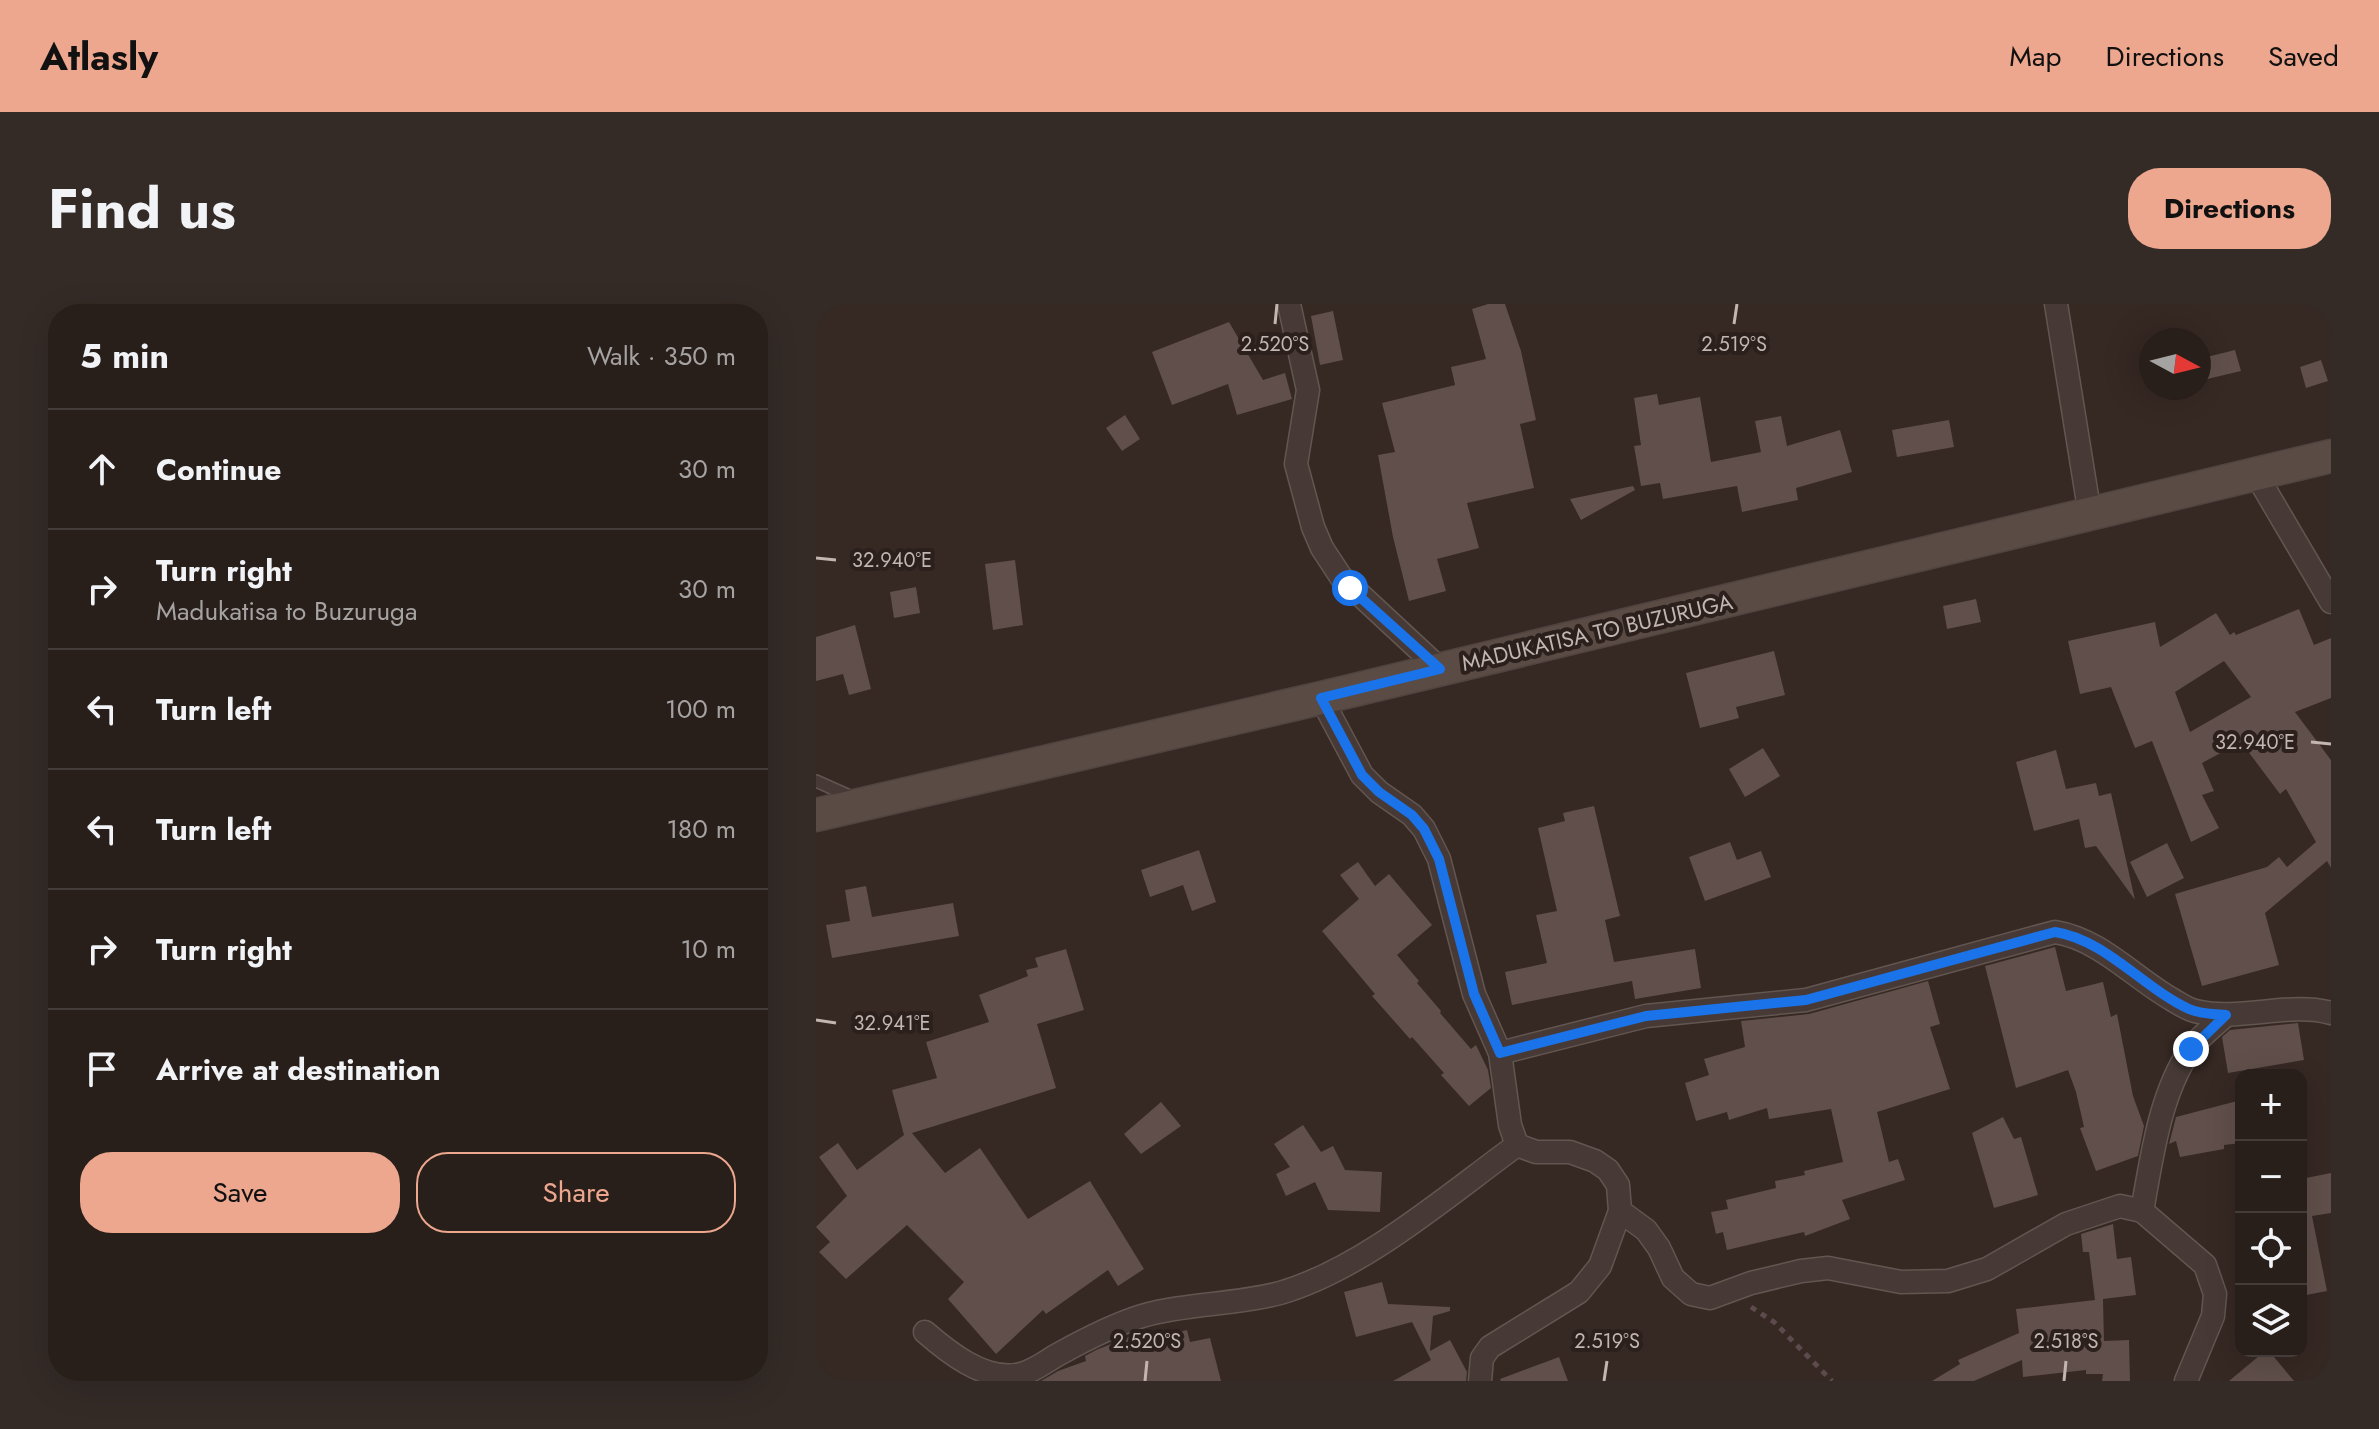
<!DOCTYPE html>
<meta charset="utf-8">
<style>
:root{--surface:#281e1a;--page:#342b27;--text:#f1f3f6;--muted:#a5a2a2;--line:#443c39;--accent:#eca78e}
body{margin:0;font-family:Jost,sans-serif;background:var(--page);color:var(--text)}
.controls{position:absolute;right:24px;bottom:24px;display:grid;overflow:hidden;border-radius:16px;box-shadow:0 8px 32px #0002}
.controls button{width:72px;height:72px;display:grid;place-items:center;padding:0;border:0;border-bottom:2px solid var(--line);background:var(--surface);color:var(--text);font:40px sans-serif}
.compass{position:absolute;left:1323px;top:24px;width:72px;height:72px;border-radius:50%;background:var(--surface);box-shadow:0 8px 32px #0002;rotate:97deg}
.stop{position:absolute;width:24px;height:24px;margin:-18px;border:6px solid #1a73e8;border-radius:50%;background:#fff}
.stop.end{background:#1a73e8;border-color:#fff;box-shadow:0 2px 8px #0008}
.list{margin:0;padding:0;list-style:none}
h2{display:flex;justify-content:space-between;align-items:center;height:104px;margin:0;padding:0 32px;font-size:34px}
h2 small{font-size:26px;font-weight:400;color:var(--muted)}
.list li{display:grid;grid-template-columns:52px 1fr auto;gap:24px;align-items:center;box-sizing:border-box;height:120px;padding:0 32px;border-top:2px solid var(--line)}
.list b{display:block;font-size:30px;white-space:nowrap}
.list p{margin:0;font-size:26px;white-space:nowrap;color:var(--muted)}
.list em{font-size:26px;font-style:normal;color:var(--muted)}
.actions{display:flex;gap:16px;padding:24px 32px}
.actions a{flex:1;padding:18px 0;border:2px solid var(--accent);border-radius:32px;text-align:center;font-size:28px;color:var(--accent)}
.actions .main{background:var(--accent);color:#111}
.icon{flex:none;width:44px;height:44px;fill:none;stroke:currentColor;stroke-width:2;stroke-linecap:round;stroke-linejoin:round}
.map{position:relative;flex:none;width:1515px;height:1077px;overflow:hidden;border-radius:32px}
header{display:flex;align-items:center;gap:48px;box-sizing:border-box;height:112px;padding:0 40px;background:var(--accent);color:#111}
header strong{font-size:38px}
nav{display:flex;gap:44px;margin-inline-start:auto;font-size:28px}
.intro{display:flex;align-items:center;justify-content:space-between;box-sizing:border-box;height:192px;padding:0 48px}
h1{margin:0;font-size:56px}
.button{padding:20px 36px;border-radius:32px;background:var(--accent);color:#111;font-size:28px;font-weight:700}
main{display:flex;gap:48px;padding:0 48px}
aside{flex:1;background:var(--surface);border-radius:32px;box-shadow:0 8px 32px #0002}
.map>svg:first-child{display:block}
.building{fill:#604f4a;fill-rule:evenodd}
.lines{fill:none;stroke-linecap:round;stroke-linejoin:round}
.service-casing{stroke:#625651;stroke-width:14}
.minor-casing{stroke:#625651;stroke-width:25}
.secondary-casing{stroke:#504440;stroke-width:35}
.path{stroke:#5c4a4d;stroke-width:5;stroke-dasharray:6 6;stroke-linecap:butt}
.service{stroke:#473a36;stroke-width:11}
.minor{stroke:#473a36;stroke-width:22}
.secondary{stroke:#5a4b45;stroke-width:32}
.route{stroke:#1a73e8;stroke-width:10}
.ticks{fill:none;stroke:#c3b6b1;stroke-width:3}
.labels{text-anchor:middle;stroke-width:8;stroke-linejoin:round;paint-order:stroke}
.street-label{font-size:22px;fill:#c3b6b1;stroke:#2c201c}
.ticks-label{font-size:20px;text-anchor:middle;fill:#c3b6b1;stroke:#2c201c;stroke-width:8;stroke-linejoin:round;paint-order:stroke}
</style>
<header>
<strong>Atlasly</strong>
<nav><a>Map</a><a>Directions</a><a>Saved</a></nav>
</header>
<div class="intro"><h1>Find us</h1><a class="button">Directions</a></div>
<main>
<aside>
<h2>5 min<small>Walk · 350 m</small></h2>
<ul class="list">
<li><svg class="icon" aria-label="ahead" viewBox="0 0 24 24"><path d="M12 20V5M6 11l6-6 6 6"/></svg><div><b>Continue</b></div><em>30 m</em></li>
<li><svg class="icon" aria-label="right" viewBox="0 0 24 24"><path d="M7 20v-9h11M14 6l5 5-5 5"/></svg><div><b>Turn right</b><p>Madukatisa to Buzuruga</p></div><em>30 m</em></li>
<li><svg class="icon" aria-label="left" viewBox="0 0 24 24"><path d="M17 20v-9H6M10 6l-5 5 5 5"/></svg><div><b>Turn left</b></div><em>100 m</em></li>
<li><svg class="icon" aria-label="left" viewBox="0 0 24 24"><path d="M17 20v-9H6M10 6l-5 5 5 5"/></svg><div><b>Turn left</b></div><em>180 m</em></li>
<li><svg class="icon" aria-label="right" viewBox="0 0 24 24"><path d="M7 20v-9h11M14 6l5 5-5 5"/></svg><div><b>Turn right</b></div><em>10 m</em></li>
<li><svg class="icon" aria-label="arrive" viewBox="0 0 24 24"><path d="M6 21V4h12l-3 4 3 4H6"/></svg><div><b>Arrive at destination</b></div></li>
</ul>
<div class="actions"><a class="main">Save</a><a>Share</a></div>
</aside>
<div class="map">
<svg width="1515" height="1077" viewBox="0 0 1515 1077">
<rect width="100%" height="100%" fill="#362823"/>
<!-- building -->
<g class="building">
<polygon points="672,0 689,0 705,47 720,116 704,120 718,184 651,199 663,244 621,255 630,287 593,297 577,233 562,151 579,148 566,99 639,81 635,63 670,55 656,5"/>
<polygon points="517,7 527,56 504,61 495,12"/>
<polygon points="413,18 447,76 469,69 476,95 421,111 412,80 356,101 336,48"/>
<polygon points="1419,46 1425,67 1383,77 1383,55"/>
<polygon points="1505,56 1512,77 1490,84 1484,63"/>
<polygon points="841,90 843,101 884,93 895,158 945,148 939,117 965,112 971,142 1024,126 1036,168 980,184 982,196 926,208 921,182 847,195 844,179 825,182 818,142 825,141 818,94"/>
<polygon points="309,111 324,135 306,147 290,124"/>
<polygon points="1133,116 1138,143 1081,153 1076,126"/>
<polygon points="817,182 819,186 765,216 754,195"/>
<polygon points="199,256 207,321 177,326 169,260"/>
<polygon points="100,283 104,309 78,314 74,288"/>
<polygon points="1160,295 1165,318 1131,325 1127,302"/>
<path d="M1483,305L1498,341L1515,334V394L1479,408L1515,456V564L1511,557L1449,609L1463,661L1386,682L1359,590L1451,563L1463,553L1471,563L1500,538L1470,485L1464,490L1425,438L1386,459L1398,487L1386,491L1403,524L1375,538L1336,437L1319,444L1295,383L1264,390L1252,337L1339,318L1344,343L1400,309L1414,331L1418,328L1420,331ZM1408,357L1435,393L1374,428L1359,388Z"/>
<polygon points="39,321 55,385 33,391 27,370 0,377 0,333"/>
<polygon points="958,347 969,391 920,403 923,414 884,424 870,369"/>
<polygon points="947,444 964,472 929,493 913,465"/>
<polygon points="1240,446 1250,485 1280,479 1283,492 1295,489 1319,596 1280,542 1269,544 1263,515 1218,527 1200,458"/>
<polygon points="778,502 804,612 789,616 798,658 879,645 885,684 819,695 816,677 696,701 689,668 731,659 720,611 741,607 722,524 749,517 747,509"/>
<polygon points="914,538 921,556 945,547 955,573 889,597 873,553"/>
<polygon points="1351,539 1368,574 1331,593 1314,558"/>
<polygon points="383,546 400,598 376,607 367,581 334,593 325,566"/>
<polygon points="542,558 559,582 573,570 616,621 581,651 603,677 601,679 625,707 624,709 655,745 660,741 672,766 675,784 653,802 625,771 628,769 596,733 594,735 556,692 559,690 506,627 543,595 524,571"/>
<polygon points="50,582 56,613 137,599 143,632 16,654 10,621 34,617 29,586"/>
<polygon points="1239,643 1250,687 1287,678 1295,713 1301,710 1317,792 1328,822 1322,852 1280,867 1264,824 1268,823 1260,788 1252,766 1200,784 1169,662"/>
<polygon points="250,645 268,706 221,720 240,784 96,829 129,869 164,844 212,915 274,877 328,965 302,982 292,966 230,1010 227,1006 180,1050 132,995 148,978 91,921 30,975 3,948 14,938 0,923 31,892 3,853 22,839 41,866 88,831 76,786 121,774 110,738 173,718 163,691 212,672 210,666 222,663 219,654"/>
<polygon points="1112,677 1124,720 1114,723 1134,785 1061,808 1073,858 1082,855 1089,876 1026,896 1034,915 989,932 988,928 911,946 907,928 900,930 895,908 912,905 910,896 960,884 959,877 989,871 988,867 1027,858 1015,805 953,815 951,804 913,816 911,808 880,817 869,779 893,771 888,755 929,743 925,717 993,710"/>
<polygon points="1482,719 1488,756 1412,769 1406,733 1414,726"/>
<polygon points="1425,796 1425,839 1408,841 1408,845 1364,853 1360,837 1353,840 1360,813"/>
<polygon points="345,798 365,822 325,850 308,830"/>
<polygon points="1187,813 1198,835 1205,833 1222,891 1178,904 1156,829"/>
<polygon points="487,821 505,848 517,842 529,866 566,868 564,908 512,906 499,878 470,892 460,870 474,863 458,840"/>
<polygon points="1515,869 1515,909 1496,912 1511,987 1485,992 1485,909 1490,909 1485,875"/>
<polygon points="1297,920 1301,955 1315,953 1320,991 1287,995 1288,1037 1313,1036 1314,1077 1286,1077 1287,1070 1270,1070 1270,1066 1207,1073 1206,1056 1158,1077 1116,1077 1144,1060 1142,1056 1203,1029 1200,1005 1279,996 1273,948 1267,948 1265,930"/>
<polygon points="566,978 572,1000 634,1003 634,1007 617,1012 614,1047 634,1036 651,1068 650,1077 577,1077 615,1056 596,1018 540,1033 528,988"/>
<polygon points="371,1026 374,1038 394,1034 405,1077 225,1077 242,1067 270,1057 269,1052 280,1046 321,1030 324,1038"/>
<polygon points="1449,1047 1453,1047 1478,1077 1413,1077"/>
<polygon points="743,1053 752,1077 685,1077 684,1075"/>
</g>
<g class="lines">
<!-- service casing -->
<g class="service-casing">
<polyline id="service" points="0,477 38,494"/>
</g>
<!-- minor casing -->
<g class="minor-casing">
<g id="minor">
<polyline points="473,0 492,86 480,160 497,223 506,244 525,273 624,365"/>
<polyline points="1240,0 1274,211"/>
<polyline points="1441,172 1515,298"/>
<polyline points="505,394 546,471 563,488 596,511 608,525 623,555 658,690 684,749 694,821 701,841 720,848 754,848 779,857 792,866 802,881 804,907 784,962 763,988 674,1043 666,1054 664,1077"/>
<path d="M684,749L830,712L990,696L1239,628C1284,635 1318,674 1357,696C1364,700 1371,705 1379,707C1423,718 1475,697 1515,709"/>
<polyline points="804,907 830,926 843,944 857,974 875,990 894,994 935,979 985,967 1012,964 1085,978 1132,977 1171,965 1250,920 1304,902 1326,907 1389,961 1399,990 1397,1012 1370,1077"/>
<path d="M1326,907C1336,854 1343,792 1374,746C1383,733 1398,722 1410,711"/>
<path d="M109,1028C132,1048 167,1076 200,1071C216,1069 230,1057 243,1050C270,1035 297,1021 326,1012C371,999 419,1001 464,989C547,965 632,891 701,841"/>
</g>
</g>
<!-- secondary casing -->
<g class="secondary-casing">
<polyline id="secondary" points="0,511 505,394 1515,152"/>
</g>
<!-- path -->
<polyline class="path" points="935,1003 958,1018 1016,1077"/>
<!-- service -->
<use href="#service" class="service"/>
<!-- minor -->
<use href="#minor" class="minor"/>
<!-- secondary -->
<use href="#secondary" class="secondary"/>
</g>
<g class="lines">
<!-- route -->
<path class="route" d="M534,284L624,365L505,394L546,471L563,488L596,511L608,525L623,555L658,690L684,749L830,712L990,696L1239,628C1290,636 1327,684 1373,705C1384,710 1398,710 1410,711L1375,745"/>
</g>
<!-- ticks -->
<path class="ticks" d="M459,20L461,0M918,20L921,0M0,254L20,256M1495,438L1515,440M0,716L20,719M329,1077L331,1057M788,1077L791,1057M1248,1077L1250,1057"/>
<g class="labels">
<!-- street labels -->
<g class="street-label">
<text transform="translate(781 328) rotate(-13)" y="8">MADUKATISA TO BUZURUGA</text>
</g>
</g>
<g class="ticks-label">
<text x="459" y="47">2.520°S</text>
<text x="918" y="47">2.519°S</text>
<text x="76" y="263">32.940°E</text>
<text x="1439" y="445">32.940°E</text>
<text x="76" y="726">32.941°E</text>
<text x="331" y="1044">2.520°S</text>
<text x="791" y="1044">2.519°S</text>
<text x="1250" y="1044">2.518°S</text>
</g>
</svg>
<div class="controls">
<button>+</button>
<button>−</button>
<button><svg class="icon" aria-label="locate" viewBox="0 0 24 24"><circle cx="12" cy="12" r="6"/><path d="M12 2v4M12 18v4M2 12h4M18 12h4"/></svg></button>
<button><svg class="icon" aria-label="layers" viewBox="0 0 24 24"><path d="M12 4l9 5-9 5-9-5zM3 14l9 5 9-5"/></svg></button>
</div>
<svg class="compass" viewBox="-18 -18 36 36"><path d="M0-13l5 13h-10z" fill="#e53935"/><path d="M0 13l5-13h-10z" fill="#a5a2a2"/></svg>
<div class="stop" style="left:534px;top:284px"></div>
<div class="stop end" style="left:1375px;top:745px"></div>
</div>
</main>
